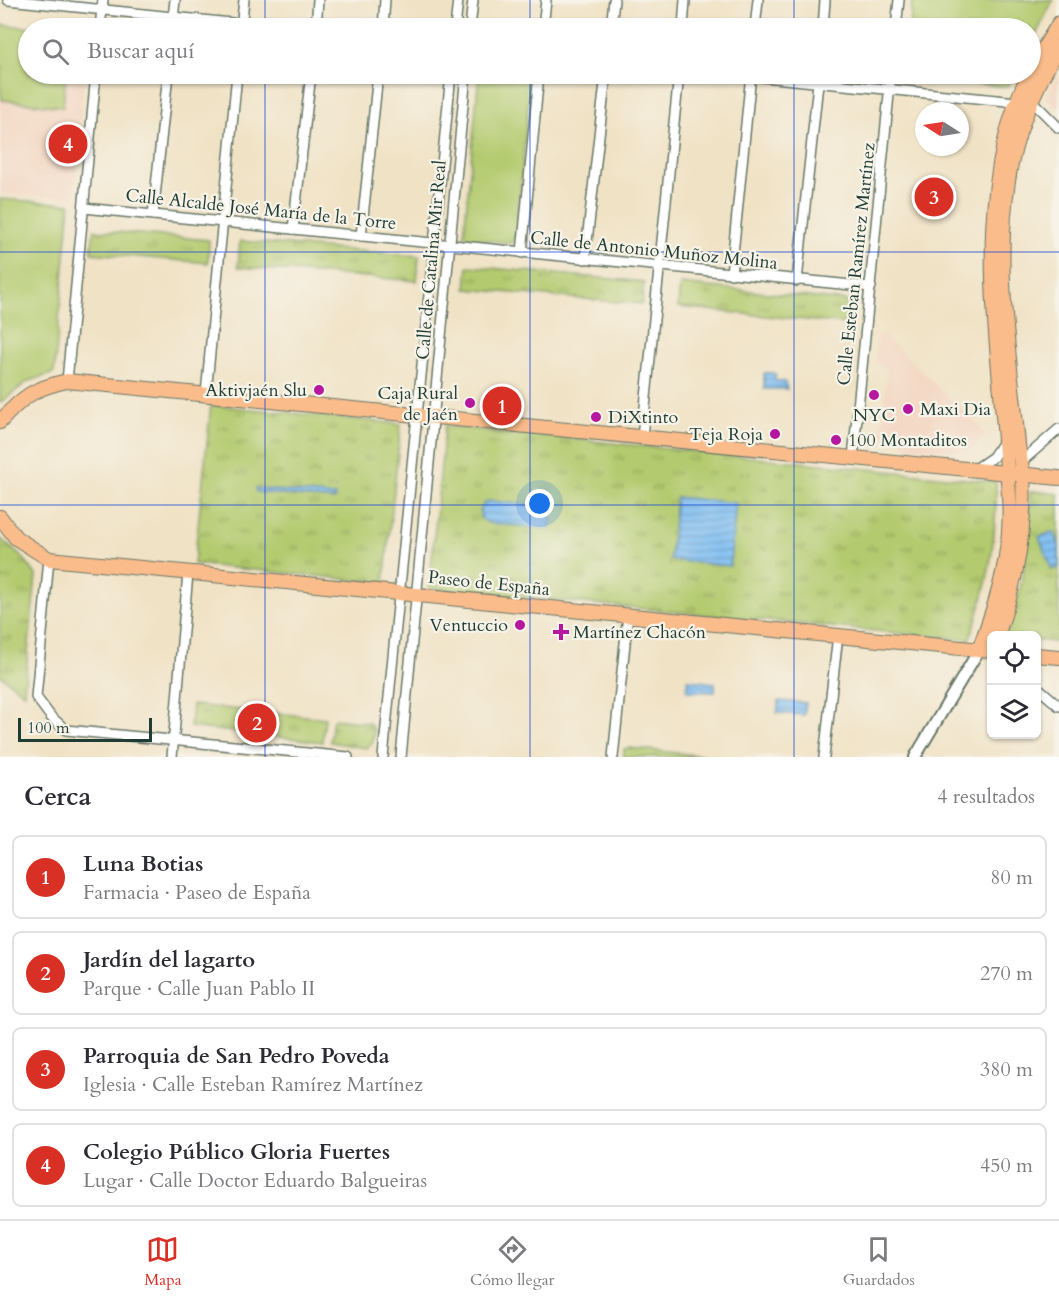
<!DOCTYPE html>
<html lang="es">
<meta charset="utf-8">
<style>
:root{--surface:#fff;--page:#f2f2f3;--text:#2b2b33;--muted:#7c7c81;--line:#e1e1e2;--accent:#d93025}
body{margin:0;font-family:Cardo,serif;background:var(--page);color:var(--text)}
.controls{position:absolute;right:18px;bottom:18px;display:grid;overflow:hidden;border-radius:9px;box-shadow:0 2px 4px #0004}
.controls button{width:54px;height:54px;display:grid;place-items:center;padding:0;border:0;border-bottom:2px solid var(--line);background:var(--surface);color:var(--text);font:30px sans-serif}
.compass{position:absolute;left:915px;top:102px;width:54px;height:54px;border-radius:50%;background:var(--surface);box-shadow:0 2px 4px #0004;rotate:282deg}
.scale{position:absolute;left:18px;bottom:15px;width:134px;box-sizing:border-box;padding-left:6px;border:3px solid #1f3d34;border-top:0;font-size:16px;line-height:21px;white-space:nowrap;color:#1f3d34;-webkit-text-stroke:4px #f7f3e8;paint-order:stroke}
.you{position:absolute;left:540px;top:504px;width:21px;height:21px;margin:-15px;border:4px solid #fff;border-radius:50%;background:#1a73e8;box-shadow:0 0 0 9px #1a73e833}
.badge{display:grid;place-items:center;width:39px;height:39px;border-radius:50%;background:var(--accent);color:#fff;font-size:20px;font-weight:700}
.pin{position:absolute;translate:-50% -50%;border:3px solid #fff;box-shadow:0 2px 6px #0006}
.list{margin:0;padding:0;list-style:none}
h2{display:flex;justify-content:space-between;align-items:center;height:78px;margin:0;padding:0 24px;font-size:26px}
h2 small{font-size:20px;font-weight:400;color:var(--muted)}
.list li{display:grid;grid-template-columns:39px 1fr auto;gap:18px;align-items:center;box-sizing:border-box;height:84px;margin:0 12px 12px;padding:0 12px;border:2px solid var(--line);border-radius:9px}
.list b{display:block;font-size:22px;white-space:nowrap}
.list p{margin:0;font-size:20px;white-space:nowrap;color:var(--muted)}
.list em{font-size:20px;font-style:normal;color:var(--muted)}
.icon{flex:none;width:33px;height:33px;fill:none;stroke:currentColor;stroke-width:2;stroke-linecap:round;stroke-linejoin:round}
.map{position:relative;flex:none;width:1059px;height:757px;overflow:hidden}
.search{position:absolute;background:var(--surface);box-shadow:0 2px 4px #0004;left:18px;right:18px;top:18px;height:66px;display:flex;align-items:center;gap:15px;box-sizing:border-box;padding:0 21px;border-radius:33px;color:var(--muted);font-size:22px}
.sheet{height:462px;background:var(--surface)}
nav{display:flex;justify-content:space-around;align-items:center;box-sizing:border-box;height:84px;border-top:2px solid var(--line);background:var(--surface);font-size:16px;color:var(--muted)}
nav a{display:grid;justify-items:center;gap:3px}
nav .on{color:var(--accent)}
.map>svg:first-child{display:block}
.built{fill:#f3d4bf}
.green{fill:#b3ca6e;stroke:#698451;stroke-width:1.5}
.park{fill:url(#park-tufts);stroke:#698451;stroke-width:1.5}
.water{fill:url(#water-rules);stroke:#4f7e94;stroke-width:1.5}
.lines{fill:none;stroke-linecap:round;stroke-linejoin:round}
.minor-casing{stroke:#687767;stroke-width:12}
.tertiary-casing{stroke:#687767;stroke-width:14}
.primary-casing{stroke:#687767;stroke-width:16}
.minor{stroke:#fff;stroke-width:9}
.tertiary{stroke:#fff;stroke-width:10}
.primary{stroke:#fabc8b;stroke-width:14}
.grid{fill:none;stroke:#1d4ed8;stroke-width:1.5;stroke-opacity:0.55}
.poi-dot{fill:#b5179e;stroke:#f7f3e8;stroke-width:2}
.labels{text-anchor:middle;stroke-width:4.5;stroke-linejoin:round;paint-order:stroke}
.street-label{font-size:18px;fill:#1f3d34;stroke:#f7f3e8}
.poi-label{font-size:18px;fill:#1f3d34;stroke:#f7f3e8;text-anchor:end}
</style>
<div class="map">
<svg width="1059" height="757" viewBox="0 0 1059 757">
<defs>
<pattern id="park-tufts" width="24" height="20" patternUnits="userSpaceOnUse" patternTransform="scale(1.5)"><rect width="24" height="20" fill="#b3ca6e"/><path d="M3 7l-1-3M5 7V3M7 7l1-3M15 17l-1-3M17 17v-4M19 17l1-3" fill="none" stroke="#91a55b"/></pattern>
<pattern id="water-rules" width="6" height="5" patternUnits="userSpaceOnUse" patternTransform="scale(1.5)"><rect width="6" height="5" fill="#7fbef3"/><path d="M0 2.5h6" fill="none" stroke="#679cc6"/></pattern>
</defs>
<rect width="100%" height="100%" fill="#f7f3e8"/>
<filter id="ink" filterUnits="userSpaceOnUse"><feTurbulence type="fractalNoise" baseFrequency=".0167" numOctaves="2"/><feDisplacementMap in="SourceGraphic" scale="12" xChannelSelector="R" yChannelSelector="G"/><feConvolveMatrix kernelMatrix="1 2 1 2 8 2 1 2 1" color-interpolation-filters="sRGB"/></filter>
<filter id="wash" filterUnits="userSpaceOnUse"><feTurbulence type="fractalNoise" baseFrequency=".008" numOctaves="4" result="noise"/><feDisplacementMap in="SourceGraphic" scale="24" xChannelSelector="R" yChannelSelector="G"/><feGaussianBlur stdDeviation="1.35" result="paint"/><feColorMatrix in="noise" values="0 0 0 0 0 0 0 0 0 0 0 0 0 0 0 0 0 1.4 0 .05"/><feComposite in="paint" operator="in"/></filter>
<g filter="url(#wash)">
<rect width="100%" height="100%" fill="#f0e2c5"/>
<!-- built -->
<g class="built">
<polygon points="0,25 43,28 28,28 28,74 84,74 74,198 0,194"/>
<polygon points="1059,71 1059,110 1047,98"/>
<polygon points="878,334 884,335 987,435 969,452 903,446 903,437 881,434 887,371 875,361"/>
</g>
<!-- green -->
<g class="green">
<polygon points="912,0 1053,0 1031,45 1030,28 910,28"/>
<polygon points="0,25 43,28 28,28 28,74 66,74 63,107 2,100 0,80 3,67 0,66"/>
<polygon points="479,74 531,74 516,235 512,243 468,238 464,235"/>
<polygon points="906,74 1015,74 1007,87 906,76"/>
<polygon points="0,199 70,204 54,373 27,382 0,403"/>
</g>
<!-- park -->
<g class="park">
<polygon points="94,230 209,240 208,263 91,253"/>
<polygon points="240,241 419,256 417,281 238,267"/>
<polygon points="468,266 644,282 642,304 466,289"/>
<polygon points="680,284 847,301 845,324 678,307"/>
<polygon points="211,405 401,424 384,583 194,564"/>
<path d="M445,426L996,482C997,538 989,588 969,640L429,588Z"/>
<path d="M1033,491L1059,494V643L1037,640L1036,636H1006C1024,588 1029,542 1030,492Z"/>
<polygon points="0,538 25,560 36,575 24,693 0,675"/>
<polygon points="192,705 325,718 322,742 190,727"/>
<polygon points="333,719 369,723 374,731 373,742 366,748 330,742"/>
<polygon points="629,748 706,756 707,757 624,757 624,749"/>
</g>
<!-- water -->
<g class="water">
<polygon points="764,373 773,373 776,375 774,380 785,382 787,389 764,389"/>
<polygon points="256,488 335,496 335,500 256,492"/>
<polygon points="676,497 736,503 730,566 670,560"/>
<polygon points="490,501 552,507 550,529 488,523 481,518 480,511 484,503"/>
<polygon points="1054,531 1059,545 1059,567 1052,570 1039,537"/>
<polygon points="688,680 715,683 715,692 687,691"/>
<polygon points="779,701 806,703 804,715 777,713"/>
</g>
</g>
<g filter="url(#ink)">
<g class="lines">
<!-- minor casing -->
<g class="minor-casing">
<g id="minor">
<polyline points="8,0 280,28"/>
<polyline points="100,28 103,0"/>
<polyline points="172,28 175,0"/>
<polyline points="241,28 244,0"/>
<polyline points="316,28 318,0"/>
<polyline points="383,28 385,0"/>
<polyline points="455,28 458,0"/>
<polyline points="470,28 473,0"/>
<polyline points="543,28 546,0"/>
<polyline points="611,28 614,0"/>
<polyline points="683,28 685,0"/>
<polyline points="755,28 758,0"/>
<polyline points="823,28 825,0"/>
<polyline points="896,28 899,0"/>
<polyline points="732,74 1017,102"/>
<polyline points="1031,100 1059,128"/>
<polyline points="84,208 871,287"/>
<polyline points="153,215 168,74"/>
<polyline points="293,229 311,74"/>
<polyline points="361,236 378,74"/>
<polyline points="522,253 539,74"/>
<polyline points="585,259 606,74"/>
<polyline points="731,274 751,74"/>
<polyline points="797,281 819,74"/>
<polyline points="67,381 96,74"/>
<polyline points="206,394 237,74"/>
<polyline points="642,437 679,74"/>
<polyline points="853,458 891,74"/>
<polyline points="1021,462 1059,429"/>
<polyline points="974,470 993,457 1004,440"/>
<polyline points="49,559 36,697 51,717 66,730 348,757"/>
<polyline points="1036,686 1059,706"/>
<polyline points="172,757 188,573"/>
<polyline points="383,757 451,74"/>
<polyline points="401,757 466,74"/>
<polyline points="613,757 628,615"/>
<polyline points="824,757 838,635"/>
</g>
</g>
<!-- tertiary casing -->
<g class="tertiary-casing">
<polyline id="tertiary" points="915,757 979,650"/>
</g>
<!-- primary casing -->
<g class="primary-casing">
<g id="primary">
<polyline points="1030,71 1059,23"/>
<path d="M0,422C22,397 34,388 67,381L1059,478"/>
<polyline points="0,517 16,538 49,559 992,651"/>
<path d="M997,636C1015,586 1026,529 1023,475C1022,465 1019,454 1018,444C1010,358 994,268 1008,181C1015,132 1034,89 1059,47"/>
<path d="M979,650C991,617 1003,583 1007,549C1013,513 1007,477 1005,440C996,320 973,186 1029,74"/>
<polyline points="1036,655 1059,657"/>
</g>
</g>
<!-- minor -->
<use href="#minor" class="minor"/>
<!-- tertiary -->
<use href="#tertiary" class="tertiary"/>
<!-- primary -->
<use href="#primary" class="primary"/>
</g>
</g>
<!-- grid -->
<path class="grid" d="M265,0V28M530,0V28M794,0V28M265,74V757M530,74V757M794,74V757M0,252H1059M0,505H1059"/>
<!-- markers -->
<g class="poi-dot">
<circle cx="319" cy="390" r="6"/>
<circle cx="874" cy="395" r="6"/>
<circle cx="470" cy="403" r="6"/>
<circle cx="908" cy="409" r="6"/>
<circle cx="596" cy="417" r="6"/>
<circle cx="775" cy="434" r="6"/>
<circle cx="836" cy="440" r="6"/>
<circle cx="520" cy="625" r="6"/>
<path d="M558 623h6v6h6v6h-6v6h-6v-6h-6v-6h6z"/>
</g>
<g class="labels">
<!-- street labels -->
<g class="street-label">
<text transform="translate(261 209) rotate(6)" y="6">Calle Alcalde José María de la Torre</text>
<text transform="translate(654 250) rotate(6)" y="6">Calle de Antonio Muñoz Molina</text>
<text transform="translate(431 260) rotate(-85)" y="6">Calle de Catalina Mir Real</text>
<text transform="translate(856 264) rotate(-84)" y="6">Calle Esteban Ramírez Martínez</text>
<text transform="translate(489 583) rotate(6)" y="6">Paseo de España</text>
</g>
<!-- poi labels -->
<g class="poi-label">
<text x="307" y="396">Aktivjaén Slu</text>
<text x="458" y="399">Caja Rural<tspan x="458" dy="21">de Jaén</tspan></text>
<text x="920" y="415" text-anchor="start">Maxi Dia</text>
<text x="874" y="421" text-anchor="middle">NYC</text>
<text x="608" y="423" text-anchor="start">DiXtinto</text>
<text x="763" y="440">Teja Roja</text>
<text x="848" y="446" text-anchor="start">100 Montaditos</text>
<text x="508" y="631">Ventuccio</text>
<text x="573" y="638" text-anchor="start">Martínez Chacón</text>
</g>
</g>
</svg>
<div class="controls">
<button><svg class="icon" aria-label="locate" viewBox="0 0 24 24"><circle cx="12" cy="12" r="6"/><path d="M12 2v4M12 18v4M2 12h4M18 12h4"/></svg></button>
<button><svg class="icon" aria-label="layers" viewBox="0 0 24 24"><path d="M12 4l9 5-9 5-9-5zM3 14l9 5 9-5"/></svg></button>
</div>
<svg class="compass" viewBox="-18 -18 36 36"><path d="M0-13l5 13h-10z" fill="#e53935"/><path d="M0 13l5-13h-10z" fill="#7c7c81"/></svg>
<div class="scale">100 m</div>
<div class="you"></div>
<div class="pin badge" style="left:502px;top:406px">1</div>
<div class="pin badge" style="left:257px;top:723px">2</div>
<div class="pin badge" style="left:934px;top:197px">3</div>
<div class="pin badge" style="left:68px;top:144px">4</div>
<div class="search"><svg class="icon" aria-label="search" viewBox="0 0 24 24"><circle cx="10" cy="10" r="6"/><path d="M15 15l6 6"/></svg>Buscar aquí</div>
</div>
<section class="sheet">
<h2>Cerca<small>4 resultados</small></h2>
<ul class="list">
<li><span class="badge">1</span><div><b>Luna Botias</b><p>Farmacia · Paseo de España</p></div><em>80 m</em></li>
<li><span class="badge">2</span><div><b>Jardín del lagarto</b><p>Parque · Calle Juan Pablo II</p></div><em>270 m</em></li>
<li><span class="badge">3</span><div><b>Parroquia de San Pedro Poveda</b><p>Iglesia · Calle Esteban Ramírez Martínez</p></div><em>380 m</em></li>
<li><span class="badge">4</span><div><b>Colegio Público Gloria Fuertes</b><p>Lugar · Calle Doctor Eduardo Balgueiras</p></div><em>450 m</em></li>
</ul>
</section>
<nav>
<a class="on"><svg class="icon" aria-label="map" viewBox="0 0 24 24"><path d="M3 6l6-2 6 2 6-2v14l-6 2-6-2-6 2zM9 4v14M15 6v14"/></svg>Mapa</a>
<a><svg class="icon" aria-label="directions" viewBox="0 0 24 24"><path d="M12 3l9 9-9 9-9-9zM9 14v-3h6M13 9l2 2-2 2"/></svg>Cómo llegar</a>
<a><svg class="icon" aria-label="saved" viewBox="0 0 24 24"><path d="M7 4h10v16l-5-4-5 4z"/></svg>Guardados</a>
</nav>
